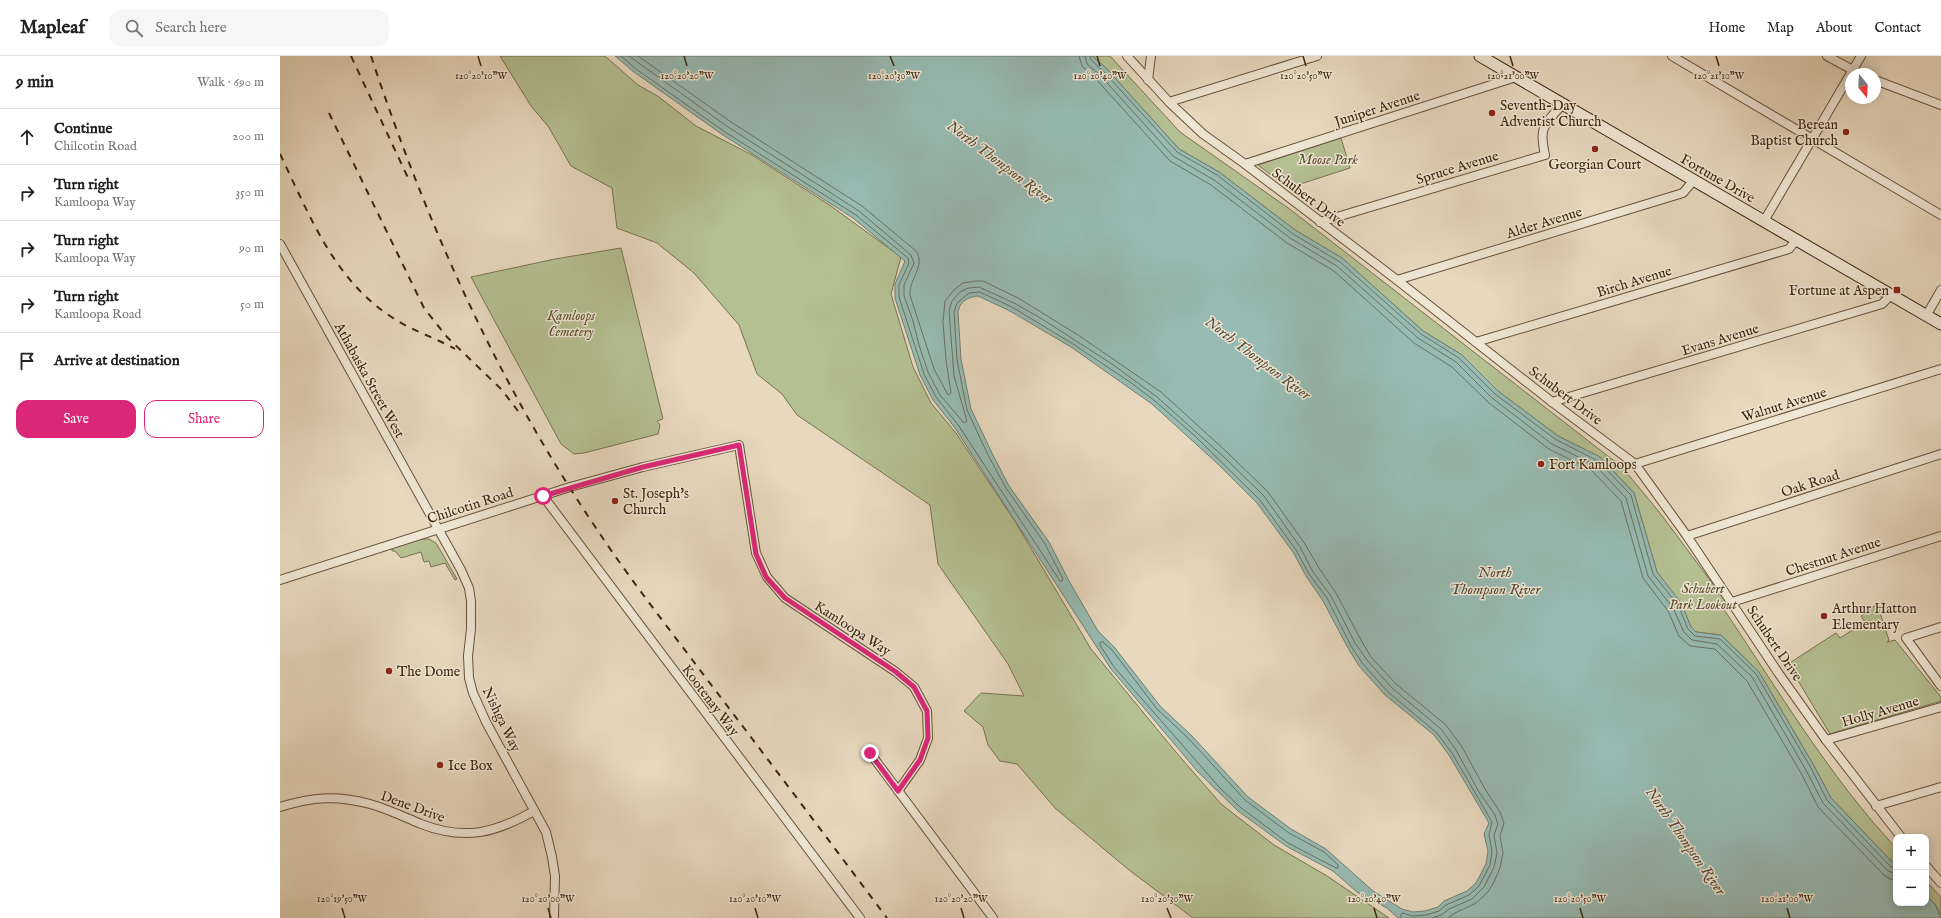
<!DOCTYPE html>
<meta charset="utf-8">
<style>
:root{--surface:#fff;--page:#f6f6f6;--text:#222;--muted:#767676;--line:#e0e0e0;--accent:#db2777}
body{margin:0;font-family:"IM FELL English",serif;background:var(--page);color:var(--text)}
.controls{position:absolute;right:12px;bottom:12px;display:grid;overflow:hidden;border-radius:8px;box-shadow:0 2px 10px #0003}
.controls button{width:36px;height:36px;display:grid;place-items:center;padding:0;border:0;border-bottom:1px solid var(--line);background:var(--surface);color:var(--text);font:20px sans-serif}
.compass{position:absolute;left:1565px;top:12px;width:36px;height:36px;border-radius:50%;background:var(--surface);box-shadow:0 2px 10px #0003;rotate:162deg}
.stop{position:absolute;width:12px;height:12px;margin:-9px;border:3px solid #db2777;border-radius:50%;background:#fff}
.stop.end{background:#db2777;border-color:#fff;box-shadow:0 1px 4px #0008}
.list{margin:0;padding:0;list-style:none}
h2{display:flex;justify-content:space-between;align-items:center;height:52px;margin:0;padding:0 16px;font-size:17px}
h2 small{font-size:13px;font-weight:400;color:var(--muted)}
.list li{display:grid;grid-template-columns:26px 1fr auto;gap:12px;align-items:center;box-sizing:border-box;height:56px;padding:0 16px;border-top:1px solid var(--line)}
.list b{display:block;font-size:15px;white-space:nowrap}
.list p{margin:0;font-size:13px;white-space:nowrap;color:var(--muted)}
.list em{font-size:13px;font-style:normal;color:var(--muted)}
.actions{display:flex;gap:8px;padding:12px 16px}
.actions a{flex:1;padding:9px 0;border:1px solid var(--accent);border-radius:12px;text-align:center;font-size:14px;color:var(--accent)}
.actions .main{background:var(--accent);color:#fff}
.icon{flex:none;width:22px;height:22px;fill:none;stroke:currentColor;stroke-width:2;stroke-linecap:round;stroke-linejoin:round}
.map{position:relative;flex:none;width:1661px;height:862px;overflow:hidden}
header{display:flex;align-items:center;gap:24px;box-sizing:border-box;height:56px;padding:0 20px;background:var(--surface);border-bottom:1px solid var(--line)}
header strong{font-size:19px}
nav{display:flex;gap:22px;margin-inline-start:auto;font-size:14px}
.search{width:280px;height:36px;background:var(--page);display:flex;align-items:center;gap:10px;box-sizing:border-box;padding:0 14px;border-radius:12px;color:var(--muted);font-size:15px}
main{display:flex}
aside{flex:1;background:var(--surface)}
.map>svg:first-child{display:block}
.green{fill:#b4bf92;stroke:#797250}
.water{fill:#97bab2;stroke:#737f70;fill-rule:evenodd}
.lines{fill:none;stroke-linecap:round;stroke-linejoin:round}
.shore{stroke:#6a7060;stroke-width:1}
.minor-casing{stroke:#68523a;stroke-width:10}
.secondary-casing{stroke:#3e260e;stroke-width:13}
.minor{stroke:#efe6d5;stroke-width:8}
.secondary{stroke:#efe6d5;stroke-width:11}
.rail{stroke:#3e260e;stroke-width:2;stroke-dasharray:7 7;stroke-linecap:butt}
.route{stroke:#db2777;stroke-width:5}
.ticks{fill:none;stroke:#3e260e;stroke-width:1.5}
.poi-dot{fill:#8f2418;stroke:#efe6d5;stroke-width:1.5}
.labels{text-anchor:middle;stroke-width:3;stroke-linejoin:round;paint-order:stroke}
.poi-label{font-size:14px;fill:#3e260e;stroke:#efe6d5;text-anchor:start}
.street-label{font-size:14px;fill:#3e260e;stroke:#efe6d5}
.park-label{font-size:14px;font-style:italic;fill:#5c4c2f;stroke:#efe6d5}
.water-label{font-size:15px;font-style:italic;fill:#544b37;stroke:#efe6d5}
.ticks-label{font-size:10px;text-anchor:middle;fill:#3e260e;stroke:#efe6d5;stroke-width:3;stroke-linejoin:round;paint-order:stroke}
</style>
<header>
<strong>Mapleaf</strong>
<div class="search"><svg class="icon" aria-label="search" viewBox="0 0 24 24"><circle cx="10" cy="10" r="6"/><path d="M15 15l6 6"/></svg>Search here</div>
<nav><a>Home</a><a>Map</a><a>About</a><a>Contact</a></nav>
</header>
<main>
<aside>
<h2>9 min<small>Walk · 690 m</small></h2>
<ul class="list">
<li><svg class="icon" aria-label="ahead" viewBox="0 0 24 24"><path d="M12 20V5M6 11l6-6 6 6"/></svg><div><b>Continue</b><p>Chilcotin Road</p></div><em>200 m</em></li>
<li><svg class="icon" aria-label="right" viewBox="0 0 24 24"><path d="M7 20v-9h11M14 6l5 5-5 5"/></svg><div><b>Turn right</b><p>Kamloopa Way</p></div><em>350 m</em></li>
<li><svg class="icon" aria-label="right" viewBox="0 0 24 24"><path d="M7 20v-9h11M14 6l5 5-5 5"/></svg><div><b>Turn right</b><p>Kamloopa Way</p></div><em>90 m</em></li>
<li><svg class="icon" aria-label="right" viewBox="0 0 24 24"><path d="M7 20v-9h11M14 6l5 5-5 5"/></svg><div><b>Turn right</b><p>Kamloopa Road</p></div><em>50 m</em></li>
<li><svg class="icon" aria-label="arrive" viewBox="0 0 24 24"><path d="M6 21V4h12l-3 4 3 4H6"/></svg><div><b>Arrive at destination</b></div></li>
</ul>
<div class="actions"><a class="main">Save</a><a>Share</a></div>
</aside>
<div class="map">
<svg width="1661" height="862" viewBox="0 0 1661 862">
<rect width="100%" height="100%" fill="#e7d8be"/>
<filter id="stains"><feTurbulence type="fractalNoise" baseFrequency=".005" numOctaves="4"/><feColorMatrix values="0 0 0 0 .2 0 0 0 0 .09 0 0 0 0 .02 0 0 0 .5 -.17"/></filter>
<radialGradient id="worn" r=".72"><stop offset=".6" stop-color="#630" stop-opacity="0"/><stop offset="1" stop-color="#630" stop-opacity=".3"/></radialGradient>
<!-- green -->
<g class="green">
<polygon points="220,0 325,0 358,29 379,41 416,70 472,99 551,150 621,201 611,238 633,311 651,347 676,377 736,467 811,593 895,695 941,748 994,789 1047,820 1109,862 913,862 849,814 775,752 737,708 720,705 708,689 703,671 684,655 701,637 744,640 728,608 658,508 650,449 517,359 502,338 477,318 459,269 414,217 377,187 337,172 332,132 291,110 268,70 251,50"/>
<path d="M812,0H830L900,76L1011,154L1342,411L1380,457L1447,547L1443,552C1498,634 1549,720 1616,792V810L1551,742L1534,710L1479,616L1441,579L1416,576L1411,571L1401,547L1377,516L1354,437L1320,401L1278,380L1218,335L1182,299L1143,275L1062,202L1015,174L939,116L899,93L826,12Z"/>
<polygon points="1061,82 1070,112 1008,132 978,109"/>
<polygon points="341,192 383,363 377,365 380,369 378,378 304,397 294,398 281,388 191,221 275,203"/>
<polygon points="140,483 149,483 156,487 177,523 175,524 165,507 151,511 149,505 144,506 141,496 121,502 115,495 112,495 112,491"/>
<polygon points="1597,548 1609,584 1607,586 1615,584 1661,641 1661,645 1550,678 1508,608 1556,577 1560,582 1585,566 1581,560"/>
<polygon points="1646,825 1661,841 1661,859 1655,848 1646,840"/>
</g>
<!-- water -->
<path class="water" d="M335,0H812L826,12L899,93L939,116L1015,174L1062,202L1143,275L1182,299L1218,335L1278,380L1320,401L1354,437L1377,516L1401,547L1411,571L1416,576L1441,579L1479,616L1534,710L1551,742L1616,810V847H1646V840L1655,848L1661,862H1118L1107,852L1077,836L1053,815L1006,790L958,755L918,716L831,613L675,372L653,344L640,319L615,242V228L625,205L573,162L443,79L354,16ZM698,240L730,255L791,291L872,348L939,409L977,447L1013,496L1026,520L1043,545L1068,592L1079,610L1105,639L1154,679L1169,699L1209,767L1204,778L1208,795L1206,808L1196,827L1187,835L1164,845L1158,851L1145,855L1133,856L1122,853L1093,835L1046,793L1011,773L968,741L912,680L880,650L835,592L818,575L789,525L769,486L729,430L712,397L691,353L681,303L678,256C680,245 688,241 698,240Z"/>
<g class="lines">
<!-- shore -->
<g class="shore">
<polyline points="341,0 356,13 445,76 576,159 628,202 629,207 619,229 619,241 644,318 656,341 679,370 780,525 782,525 783,523 765,488 726,432 708,399 687,354 677,304 674,256 677,247 689,237 700,236 732,251 793,288 850,326 875,345 916,381 980,444 1016,494 1029,518 1047,542 1071,590 1083,608 1108,636 1157,677 1172,697 1212,766 1209,779 1212,795 1210,809 1199,830 1189,839 1166,849 1159,855 1146,859 1133,860 1122,857 1120,862"/>
<polyline points="349,0 448,71 579,155 631,199 634,207 624,229 624,240 633,265 639,289 648,316 660,339 684,367 687,365 674,320 669,255 672,245 680,236 688,232 699,231 734,247 762,263 832,308 877,341 945,402 984,440 1020,491 1033,516 1051,540 1075,587 1087,604 1112,632 1161,673 1176,694 1199,736 1215,759 1218,768 1214,779 1217,797 1214,811 1204,831 1192,843 1169,853 1161,859 1152,862"/>
<path d="M358,0L451,66L582,150L636,195C646,209 629,223 630,239L654,313L668,339L671,337L666,304L663,266L665,245L675,233L683,227L696,225H703L738,242L798,279L881,336L949,398L988,436L1025,488L1039,512L1056,537L1081,584L1091,601L1116,628L1166,669L1182,691L1205,733L1220,756L1224,767L1220,780L1223,797L1220,812L1214,826L1208,836L1196,847L1173,858L1168,862"/>
<polyline points="799,0 802,10 816,23 890,105 931,129 1007,187 1054,215 1134,287 1172,311 1209,347 1269,393 1311,414 1341,445 1363,522 1388,555 1399,580 1410,590 1435,593 1467,625 1521,717 1538,751 1604,819 1610,823 1616,824"/>
<polyline points="805,0 807,8 820,19 893,100 934,124 1010,182 1057,210 1138,282 1176,306 1212,342 1272,388 1315,409 1346,442 1368,520 1393,552 1404,576 1412,584 1437,588 1472,621 1526,714 1543,747 1608,815 1616,818"/>
<polyline points="810,0 811,4 823,15 897,96 937,119 1013,178 1060,206 1141,278 1179,302 1215,338 1275,383 1318,405 1351,439 1373,518 1398,549 1408,573 1415,580 1440,583 1476,618 1531,712 1547,744 1610,810 1616,813"/>
<polygon points="823,586 832,594 877,653 909,683 965,744 1009,777 1044,796 1058,809 1058,812 1056,812 1008,787 960,751 940,732 834,611 820,589 820,587"/>
</g>
<!-- minor casing -->
<g class="minor-casing">
<g id="minor">
<polyline points="847,0 889,46 923,78 965,108 1117,224 1272,346 1355,408 1407,480 1499,618 1546,684 1621,781"/>
<polyline points="1392,0 1661,159"/>
<polyline points="1547,0 1580,18"/>
<polyline points="868,24 871,0"/>
<polyline points="1595,24 1661,49"/>
<polyline points="889,46 1037,0"/>
<polyline points="965,108 1236,21"/>
<polyline points="1484,165 1581,0"/>
<path d="M1040,166L1265,99C1259,72 1263,70 1281,50H1284"/>
<polyline points="0,188 181,514 189,532 191,545 191,573 188,600 189,622 193,637 206,666 266,776 272,801 275,820 274,862"/>
<polyline points="1117,224 1403,137 1413,125"/>
<polyline points="1646,260 1661,234"/>
<polyline points="1196,286 1509,193 1516,184"/>
<polyline points="1272,346 1602,248 1611,239"/>
<polyline points="1355,408 1661,313"/>
<polyline points="263,440 580,862"/>
<polyline points="1407,480 1661,398"/>
<polyline points="0,524 290,431 363,411 459,389 476,497 487,521 505,542 616,616 634,631 647,655 648,682 640,704 618,735"/>
<polyline points="1452,546 1661,480"/>
<polyline points="1661,571 1626,582 1661,630"/>
<polyline points="1546,684 1661,651"/>
<polyline points="590,697 713,862"/>
<polyline points="1596,750 1661,731"/>
<path d="M0,751C32,741 57,739 90,748C108,753 124,761 141,768C185,785 215,777 254,755"/>
<polyline points="1646,810 1661,827"/>
</g>
</g>
<!-- secondary casing -->
<g class="secondary-casing">
<polyline id="secondary" points="1200,0 1661,268"/>
</g>
<!-- minor -->
<use href="#minor" class="minor"/>
<!-- secondary -->
<use href="#secondary" class="secondary"/>
<!-- rail -->
<g class="rail">
<polyline points="71,0 129,124"/>
<path d="M91,0C147,169 218,327 318,475C352,526 390,574 426,622C487,702 547,782 607,862"/>
<polyline points="49,57 144,252 167,281 222,334 238,355"/>
<path d="M0,98C29,158 53,222 110,260C130,274 154,281 175,293"/>
</g>
</g>
<g class="lines">
<!-- route -->
<polyline class="route" points="263,440 363,411 459,389 476,498 486,521 505,542 616,616 634,631 647,655 648,682 640,704 618,735 590,697"/>
</g>
<!-- ticks -->
<path class="ticks" d="M198,0L201,10M404,0L407,10M610,0L614,10M817,0L820,10M1023,0L1026,10M1230,0L1233,10M1436,0L1439,10M62,852L65,862M268,852L271,862M475,852L478,862M681,852L684,862M887,852L891,862M1094,852L1097,862M1300,852L1303,862M1507,852L1510,862"/>
<!-- markers -->
<g class="poi-dot">
<circle cx="1212" cy="57" r="4"/>
<circle cx="1566" cy="76" r="4"/>
<circle cx="1315" cy="93" r="4"/>
<rect x="1613" y="230" width="8" height="8" rx="2"/>
<circle cx="1261" cy="408" r="4"/>
<circle cx="335" cy="445" r="4"/>
<circle cx="1544" cy="560" r="4"/>
<circle cx="109" cy="615" r="4"/>
<circle cx="160" cy="709" r="4"/>
</g>
<g class="labels">
<!-- poi labels -->
<g class="poi-label">
<text x="1220" y="54">Seventh-Day<tspan x="1220" dy="16">Adventist Church</tspan></text>
<text x="1558" y="73" text-anchor="end">Berean<tspan x="1558" dy="16">Baptist Church</tspan></text>
<text x="1315" y="113" text-anchor="middle">Georgian Court</text>
<text x="1609" y="239" text-anchor="end">Fortune at Aspen</text>
<text x="1269" y="413">Fort Kamloops</text>
<text x="343" y="442">St. Joseph's<tspan x="343" dy="16">Church</tspan></text>
<text x="1552" y="557">Arthur Hatton<tspan x="1552" dy="16">Elementary</tspan></text>
<text x="117" y="620">The Dome</text>
<text x="168" y="714">Ice Box</text>
</g>
<!-- street labels -->
<g class="street-label">
<text transform="translate(1097 52) rotate(-18)" y="5">Juniper Avenue</text>
<text transform="translate(1177 111) rotate(-17)" y="5">Spruce Avenue</text>
<text transform="translate(1438 122) rotate(30)" y="5">Fortune Drive</text>
<text transform="translate(1029 141) rotate(37)" y="5">Schubert Drive</text>
<text transform="translate(1264 166) rotate(-17)" y="5">Alder Avenue</text>
<text transform="translate(1354 225) rotate(-17)" y="5">Birch Avenue</text>
<text transform="translate(1440 283) rotate(-17)" y="5">Evans Avenue</text>
<text transform="translate(90 324) rotate(61)" y="5">Athabaska Street West</text>
<text transform="translate(1286 339) rotate(37)" y="5">Schubert Drive</text>
<text transform="translate(1504 348) rotate(-17)" y="5">Walnut Avenue</text>
<text transform="translate(1530 427) rotate(-18)" y="5">Oak Road</text>
<text transform="translate(190 449) rotate(-18)" y="5">Chilcotin Road</text>
<text transform="translate(1553 500) rotate(-18)" y="5">Chestnut Avenue</text>
<text transform="translate(573 572) rotate(33)" y="5">Kamloopa Way</text>
<text transform="translate(1495 587) rotate(56)" y="5">Schubert Drive</text>
<text transform="translate(431 644) rotate(53)" y="5">Kootenay Way</text>
<text transform="translate(1600 655) rotate(-16)" y="5">Holly Avenue</text>
<text transform="translate(222 663) rotate(64)" y="5">Nishga Way</text>
<text transform="translate(133 750) rotate(20)" y="5">Dene Drive</text>
</g>
<!-- park labels -->
<g class="park-label">
<text x="1048" y="108">Moose Park</text>
<text x="291" y="264">Kamloops<tspan x="291" dy="16">Cemetery</tspan></text>
<text x="1423" y="537">Schubert<tspan x="1423" dy="16">Park Lookout</tspan></text>
</g>
<!-- water labels -->
<g class="water-label">
<text transform="translate(720 106) rotate(37)" y="5">North Thompson River</text>
<text transform="translate(978 302) rotate(37)" y="5">North Thompson River</text>
<text x="1215" y="521">North<tspan x="1215" dy="17">Thompson River</tspan></text>
<text transform="translate(1406 785) rotate(55)" y="5">North Thompson River</text>
</g>
</g>
<g class="ticks-label">
<text x="201" y="23">120°20'10"W</text>
<text x="407" y="23">120°20'20"W</text>
<text x="614" y="23">120°20'30"W</text>
<text x="820" y="23">120°20'40"W</text>
<text x="1026" y="23">120°20'50"W</text>
<text x="1233" y="23">120°21'00"W</text>
<text x="1439" y="23">120°21'10"W</text>
<text x="62" y="846">120°19'50"W</text>
<text x="268" y="846">120°20'00"W</text>
<text x="475" y="846">120°20'10"W</text>
<text x="681" y="846">120°20'20"W</text>
<text x="887" y="846">120°20'30"W</text>
<text x="1094" y="846">120°20'40"W</text>
<text x="1300" y="846">120°20'50"W</text>
<text x="1507" y="846">120°21'00"W</text>
</g>
<rect width="100%" height="100%" filter="url(#stains)"/>
<rect width="100%" height="100%" fill="url(#worn)"/>
</svg>
<div class="controls">
<button>+</button>
<button>−</button>
</div>
<svg class="compass" viewBox="-18 -18 36 36"><path d="M0-13l5 13h-10z" fill="#e53935"/><path d="M0 13l5-13h-10z" fill="#767676"/></svg>
<div class="stop" style="left:263px;top:440px"></div>
<div class="stop end" style="left:590px;top:697px"></div>
</div>
</main>
